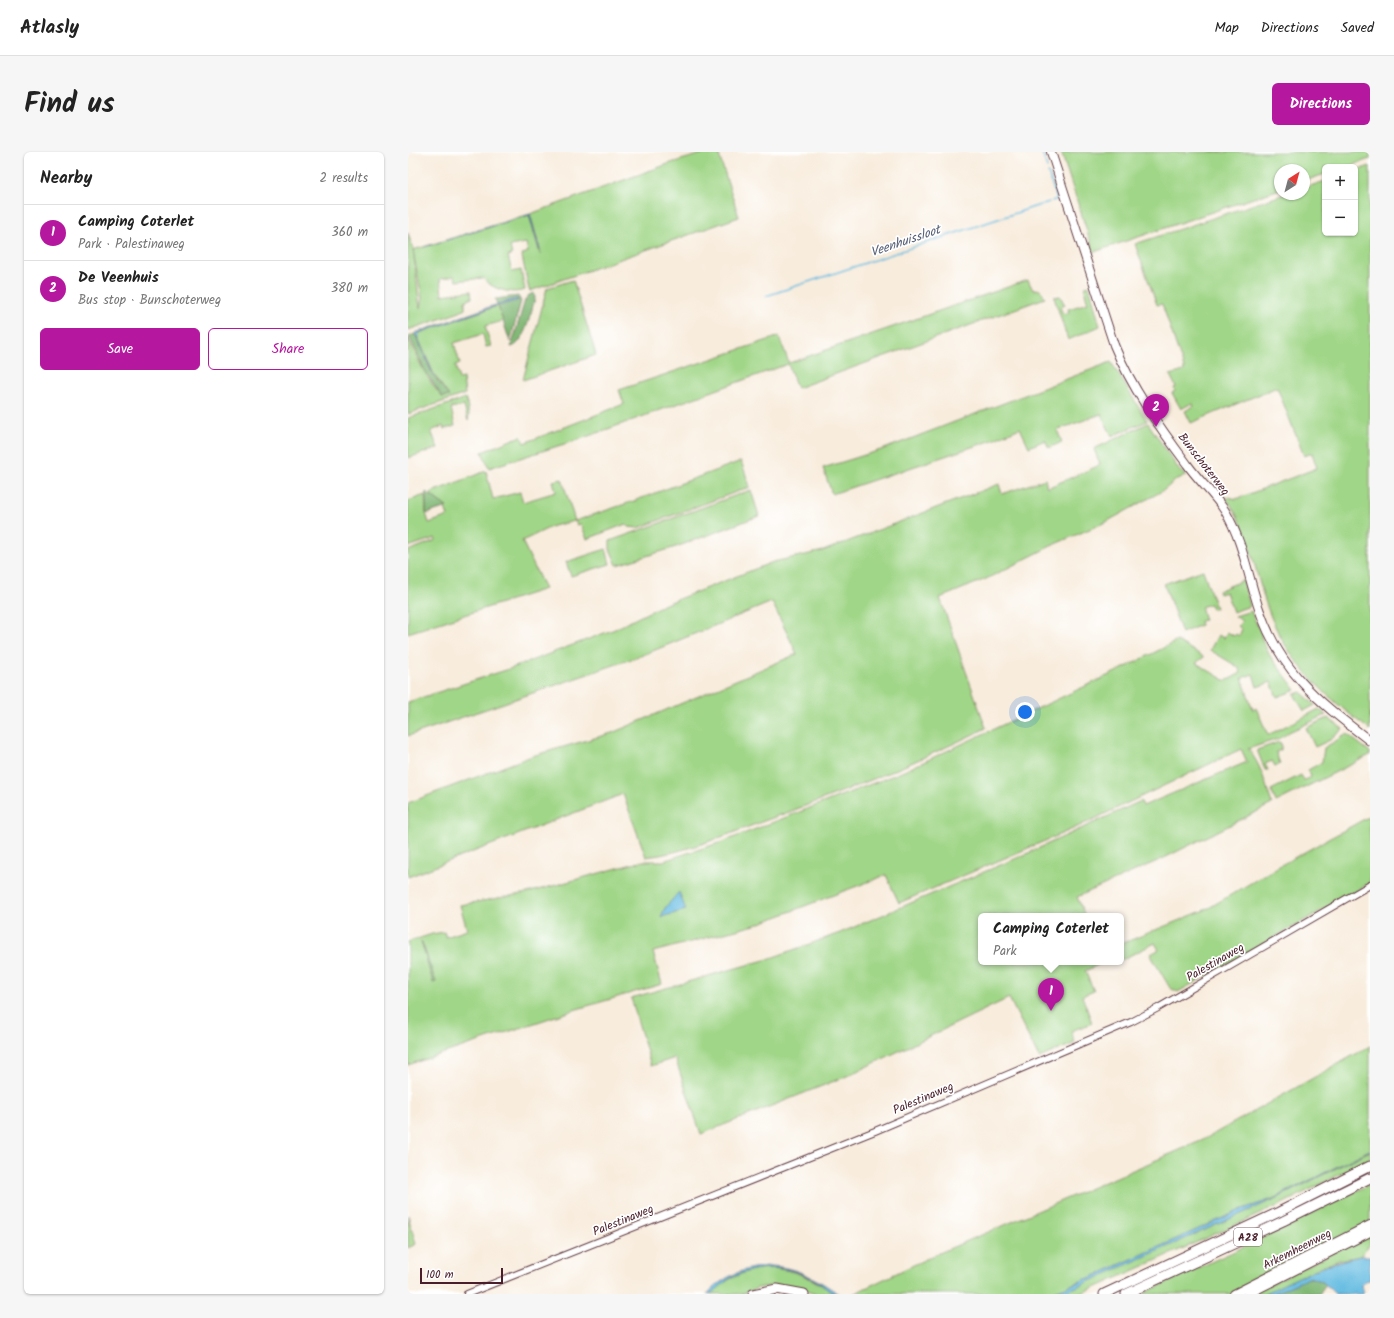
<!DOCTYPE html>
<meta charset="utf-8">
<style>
:root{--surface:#fff;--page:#f6f6f6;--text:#222;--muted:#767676;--line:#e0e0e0;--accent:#b5179e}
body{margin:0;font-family:Kalam,sans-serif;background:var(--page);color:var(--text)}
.controls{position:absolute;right:12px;top:12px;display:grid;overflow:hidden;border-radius:6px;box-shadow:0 1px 3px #0004}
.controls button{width:36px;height:36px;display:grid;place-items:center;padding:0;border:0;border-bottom:1px solid var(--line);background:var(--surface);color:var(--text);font:20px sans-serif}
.compass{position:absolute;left:866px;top:12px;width:36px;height:36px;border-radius:50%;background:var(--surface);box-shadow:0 1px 3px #0004;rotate:36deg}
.scale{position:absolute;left:12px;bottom:10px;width:83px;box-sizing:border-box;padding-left:4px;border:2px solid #4a1f2b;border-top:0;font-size:11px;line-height:14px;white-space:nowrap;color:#4a1f2b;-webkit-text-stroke:3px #fff;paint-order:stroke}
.you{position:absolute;left:617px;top:560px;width:14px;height:14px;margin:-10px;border:3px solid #fff;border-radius:50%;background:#1a73e8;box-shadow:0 0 0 6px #1a73e833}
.badge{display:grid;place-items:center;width:26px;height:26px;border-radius:50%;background:var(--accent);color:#fff;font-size:13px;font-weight:700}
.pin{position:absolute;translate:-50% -33px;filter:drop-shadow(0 1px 2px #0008)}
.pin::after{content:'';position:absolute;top:21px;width:14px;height:12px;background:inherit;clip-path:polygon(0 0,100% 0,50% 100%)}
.popup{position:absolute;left:570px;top:761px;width:146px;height:52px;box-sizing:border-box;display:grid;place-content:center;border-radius:6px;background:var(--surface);filter:drop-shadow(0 1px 3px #0005);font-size:13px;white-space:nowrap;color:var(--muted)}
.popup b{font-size:15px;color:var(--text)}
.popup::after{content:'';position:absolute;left:50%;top:100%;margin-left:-8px;border:8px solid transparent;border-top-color:var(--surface)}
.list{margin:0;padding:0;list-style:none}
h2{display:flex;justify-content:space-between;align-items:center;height:52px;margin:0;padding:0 16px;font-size:17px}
h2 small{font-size:13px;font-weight:400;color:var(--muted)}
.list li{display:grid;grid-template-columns:26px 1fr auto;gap:12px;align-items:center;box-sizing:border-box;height:56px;padding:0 16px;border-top:1px solid var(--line)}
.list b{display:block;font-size:15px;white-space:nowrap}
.list p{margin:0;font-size:13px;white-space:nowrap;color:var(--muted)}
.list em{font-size:13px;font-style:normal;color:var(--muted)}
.actions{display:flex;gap:8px;padding:12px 16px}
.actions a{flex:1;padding:9px 0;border:1px solid var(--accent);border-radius:6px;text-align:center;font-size:14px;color:var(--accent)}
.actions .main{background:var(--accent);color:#fff}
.map{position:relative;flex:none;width:962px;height:1142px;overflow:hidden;border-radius:6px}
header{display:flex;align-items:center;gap:24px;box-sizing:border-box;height:56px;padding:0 20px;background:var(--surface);border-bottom:1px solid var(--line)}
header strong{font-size:19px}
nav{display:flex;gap:22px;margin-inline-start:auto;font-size:14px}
.intro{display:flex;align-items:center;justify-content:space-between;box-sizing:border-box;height:96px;padding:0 24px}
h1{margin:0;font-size:28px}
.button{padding:10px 18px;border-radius:6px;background:var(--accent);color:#fff;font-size:14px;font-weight:700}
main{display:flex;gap:24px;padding:0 24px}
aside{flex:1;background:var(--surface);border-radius:6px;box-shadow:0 1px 3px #0004}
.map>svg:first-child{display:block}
.green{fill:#a0d687;stroke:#757a59}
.forest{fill:#80b774;stroke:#656b50}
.water{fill:#64bbe1;stroke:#576d86}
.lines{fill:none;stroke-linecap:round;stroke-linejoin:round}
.stream{stroke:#64bbe1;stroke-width:1.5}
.minor-casing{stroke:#643e46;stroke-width:8}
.major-casing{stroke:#643e46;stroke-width:10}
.highway-casing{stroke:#643e46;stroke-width:11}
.minor{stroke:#fff;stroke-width:6}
.major{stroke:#fff;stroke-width:8}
.highway{stroke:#fff;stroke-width:9}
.labels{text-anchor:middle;stroke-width:3.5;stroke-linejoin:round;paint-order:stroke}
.shield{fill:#fff;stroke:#80626b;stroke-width:1}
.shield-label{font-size:11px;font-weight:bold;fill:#4a1f2b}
.street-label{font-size:12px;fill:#4a1f2b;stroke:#fff}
.water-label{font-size:13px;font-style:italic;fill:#545d74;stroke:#fff}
</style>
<header>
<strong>Atlasly</strong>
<nav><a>Map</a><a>Directions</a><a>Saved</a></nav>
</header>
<div class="intro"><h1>Find us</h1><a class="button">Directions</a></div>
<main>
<aside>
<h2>Nearby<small>2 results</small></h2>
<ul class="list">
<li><span class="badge">1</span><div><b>Camping Coterlet</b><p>Park · Palestinaweg</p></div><em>360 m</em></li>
<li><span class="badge">2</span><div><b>De Veenhuis</b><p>Bus stop · Bunschoterweg</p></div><em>380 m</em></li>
</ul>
<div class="actions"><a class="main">Save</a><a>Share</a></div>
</aside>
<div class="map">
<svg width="962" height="1142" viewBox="0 0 962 1142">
<rect width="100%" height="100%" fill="#fff"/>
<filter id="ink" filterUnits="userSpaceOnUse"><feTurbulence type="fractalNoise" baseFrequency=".025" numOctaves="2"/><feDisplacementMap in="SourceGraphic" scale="8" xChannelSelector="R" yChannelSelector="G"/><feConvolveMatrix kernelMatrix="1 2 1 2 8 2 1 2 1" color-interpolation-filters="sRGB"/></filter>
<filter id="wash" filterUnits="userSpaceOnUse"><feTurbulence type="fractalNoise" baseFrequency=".012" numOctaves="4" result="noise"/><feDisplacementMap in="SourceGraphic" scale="16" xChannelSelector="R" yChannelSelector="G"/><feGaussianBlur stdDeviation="0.9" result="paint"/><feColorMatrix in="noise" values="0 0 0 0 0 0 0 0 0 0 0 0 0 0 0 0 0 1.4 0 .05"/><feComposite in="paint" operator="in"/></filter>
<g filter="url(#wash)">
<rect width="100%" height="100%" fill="#f8ecdc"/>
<!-- green -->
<g class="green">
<path d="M300,0H310L331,65L122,139L121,138L114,104L115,102L120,100L118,91L102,94L104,103L100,104L104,120L113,118L117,138C104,143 83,137 75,126L48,129L46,124L32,127L34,143L63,139L64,146L57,149V157L52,160L0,178V81L5,97L12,156L14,146L5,98L121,63L132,102V97L122,62L263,11Z"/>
<polygon points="653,0 962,0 962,7 938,15 917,15 917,22 896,29 896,18 872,18 872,37 686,100"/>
<path d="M962,14V578C921,547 883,514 863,465C847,426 844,381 818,346L821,345L828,347L909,316L904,301L896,304L869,235L783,271L777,259L786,254L784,251L773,257L764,241L767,239L766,236L768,235L762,223L776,219V216L754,152L749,153L727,92L877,42H896V36L917,29V81H947V19Z"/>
<polygon points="165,128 188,203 115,228 139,136"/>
<polygon points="620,128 625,138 630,137 634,140 637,146 389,236 380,212 175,286 81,316 74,300 113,284 116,291 216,252 211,238 369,185 371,184 381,211"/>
<polygon points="681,133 692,174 660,188 646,145 652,144 657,153 652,155 655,162 661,161 660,157 680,151 677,141 678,134"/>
<path d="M90,154L95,169L77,174L83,194L78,195L75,182L46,191L52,212L47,213L51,227L55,226L57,242L0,262V186C10,207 19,228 34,245L41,244L26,222L10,186V183L15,179Z"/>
<polygon points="703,210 739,269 704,284 693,262 649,278 654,290 641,296 637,288 621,295 612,276 582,289 424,342 415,316 476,297"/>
<polygon points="58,246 61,263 60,269 56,254 43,256 47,274 36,277 35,274 23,279 30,296 0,306 0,266"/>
<path d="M740,271L771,318L778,324L769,327L756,338L698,370L647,392L578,427L532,446L578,576C504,613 426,644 348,672C313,685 275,701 238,705L215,642L0,725V651L124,604L204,581L389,502L364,450L235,503L0,584V550L104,516L207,477L255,453L365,410L415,399L591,332L594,342L637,327L639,336L692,313L686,297Z"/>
<polygon points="333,309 342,335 230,376 220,375 218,372 179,387 173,372 169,373 167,369 145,374 114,389 137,437 0,481 0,399 28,388 27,386 0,395 0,349 17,343 18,361 21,371 40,364 37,356 38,355 23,343 24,340 78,319 85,347 112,340 115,350 148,340 145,329 154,327 167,369 223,350"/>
<polygon points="343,338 351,364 268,395 209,413 202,397 202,389"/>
<polygon points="198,397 202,412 163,424 158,410"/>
<polygon points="795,418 808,456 804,457 802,452 793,455 797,468 792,469 793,473 774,481 756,432"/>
<polygon points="835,428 842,454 825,460 818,440 811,442 810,439"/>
<path d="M843,459L854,484L853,485L862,504L888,538L869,545L863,530L849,535L845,522L834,526L845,558L848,556L860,583L911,557L918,563L881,580L873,586L840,597C854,614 857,631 864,652L756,706L669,745L677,764H573V810H696L677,819L686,839L674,844L684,871L663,879L667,891L631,906L601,846L439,924L293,982L267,906L243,914L223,846L360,807L432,781L616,703L733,649L735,654L839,610L833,597L665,677L491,751L478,723L347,773L245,800L254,832L169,857L0,913V790L24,782L36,780L38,785L59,778L52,753L119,741L235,709H255L317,689L494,620L714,517L769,489L796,505L788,511L818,529L833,521L830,515L802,498L810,483L816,486L819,480L826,484L828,482L831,484L834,477L830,474L834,469L827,464Z"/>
<polygon points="893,540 907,553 896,559 886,542"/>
<polygon points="920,566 935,577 922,588 907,595 898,576"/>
<polygon points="939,582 962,600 962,603 868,650 863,638 893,623 896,628 903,625 900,618 914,610 916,596"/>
<polygon points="871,590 873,591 873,598 868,600 872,612 867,614 864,609 857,612 860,618 857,618 849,598"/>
<polygon points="962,664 962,731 770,840 762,836 742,802 751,798 747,791 713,808 713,792 799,757 873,713"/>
<polygon points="962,894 962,998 865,1047 835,1057 691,1122 640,1142 445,1142 522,1105 795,988"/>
<polygon points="962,999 962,1007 872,1053 689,1135 671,1142 649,1142 869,1046"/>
<polygon points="962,1032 962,1071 822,1142 734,1142 844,1091"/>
<polygon points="0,1063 8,1092 0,1096"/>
<polygon points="962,1082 962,1092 952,1104 931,1108 908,1117 856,1142 843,1142"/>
<path d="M360,1116C387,1117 406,1127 427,1142H407L387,1135L369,1133L350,1136L334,1142H302C318,1127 338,1117 360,1116Z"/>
</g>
<!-- forest -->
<g class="forest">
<path d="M126,141L127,146C124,157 116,194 103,195L117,148L121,143Z"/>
<polygon points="110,144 113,149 102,190 90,154 111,148 108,147 89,152 87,147"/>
<polygon points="7,182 24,221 41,244 34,245 16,217 1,184"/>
<polygon points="18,340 39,355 18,362"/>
<polygon points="13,789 14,790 28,830 25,831"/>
<polygon points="900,1126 907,1126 918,1132 911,1142 865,1142"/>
</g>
<!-- water -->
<g class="water">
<polygon points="122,62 133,102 121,63 16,95"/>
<polygon points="108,147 111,148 85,155 11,181 10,186 26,224 7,181 84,154"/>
<polygon points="271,740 278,758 253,765 257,756"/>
<polygon points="962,998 869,1046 666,1136 649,1142 640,1142 691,1122 835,1057 865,1047"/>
<path d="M952,1104H962V1128L957,1129L954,1133L956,1142H927L915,1130L903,1125L864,1142H856C890,1125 916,1112 952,1104Z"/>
<path d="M362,1114C389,1115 409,1127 431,1142C423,1142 416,1134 410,1130C395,1121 380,1116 363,1116C349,1116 334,1120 321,1127C315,1131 306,1142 299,1142C316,1124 337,1115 362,1114Z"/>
</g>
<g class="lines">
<!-- stream -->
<g class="stream">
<polyline points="634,0 639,16"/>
<polyline points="640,21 649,47 644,49"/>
<polyline points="358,144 641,50"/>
</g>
</g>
</g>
<g filter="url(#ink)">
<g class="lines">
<!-- minor casing -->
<g class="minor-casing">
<polyline id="minor" points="59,1142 467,979 723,870 750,856 962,733"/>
</g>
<!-- major casing -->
<g class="major-casing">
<g id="major">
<path d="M643,0L706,193C723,235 752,276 779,312C791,329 806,342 817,359C834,387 840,423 850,454C872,520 909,548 962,589"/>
<polyline points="826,1142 962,1073"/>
<polyline points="840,1142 962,1080"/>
</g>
</g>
<!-- highway casing -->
<g class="highway-casing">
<g id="highway">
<polyline points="345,1142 369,1137 396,1142"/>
<polyline points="696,1142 871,1060 962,1014"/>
<polyline points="718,1142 875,1069 962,1026"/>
</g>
</g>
<!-- minor -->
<use href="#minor" class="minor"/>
<!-- major -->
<use href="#major" class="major"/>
<!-- highway -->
<use href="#highway" class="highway"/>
</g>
</g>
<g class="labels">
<!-- shield labels -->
<rect class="shield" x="826" y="1076" width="28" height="18" rx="3"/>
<g class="shield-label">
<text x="840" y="1089">A28</text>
</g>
<!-- street labels -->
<g class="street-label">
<text transform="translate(796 312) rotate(52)" y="4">Bunschoterweg</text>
<text transform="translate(807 810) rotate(-30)" y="4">Palestinaweg</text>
<text transform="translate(515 946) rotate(-23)" y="4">Palestinaweg</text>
<text transform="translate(215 1068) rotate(-22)" y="4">Palestinaweg</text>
<text transform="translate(889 1097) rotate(-27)" y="4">Arkemheenweg</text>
</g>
<!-- water labels -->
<g class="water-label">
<text transform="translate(497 88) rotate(-19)" y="5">Veenhuissloot</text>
</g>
</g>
</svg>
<div class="controls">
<button>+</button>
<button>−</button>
</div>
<svg class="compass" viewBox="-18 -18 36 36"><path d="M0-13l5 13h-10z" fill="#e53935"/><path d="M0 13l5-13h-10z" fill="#767676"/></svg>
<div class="scale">100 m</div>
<div class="you"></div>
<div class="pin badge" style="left:643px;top:859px">1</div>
<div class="popup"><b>Camping Coterlet</b>Park</div>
<div class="pin badge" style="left:748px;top:275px">2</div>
</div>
</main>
